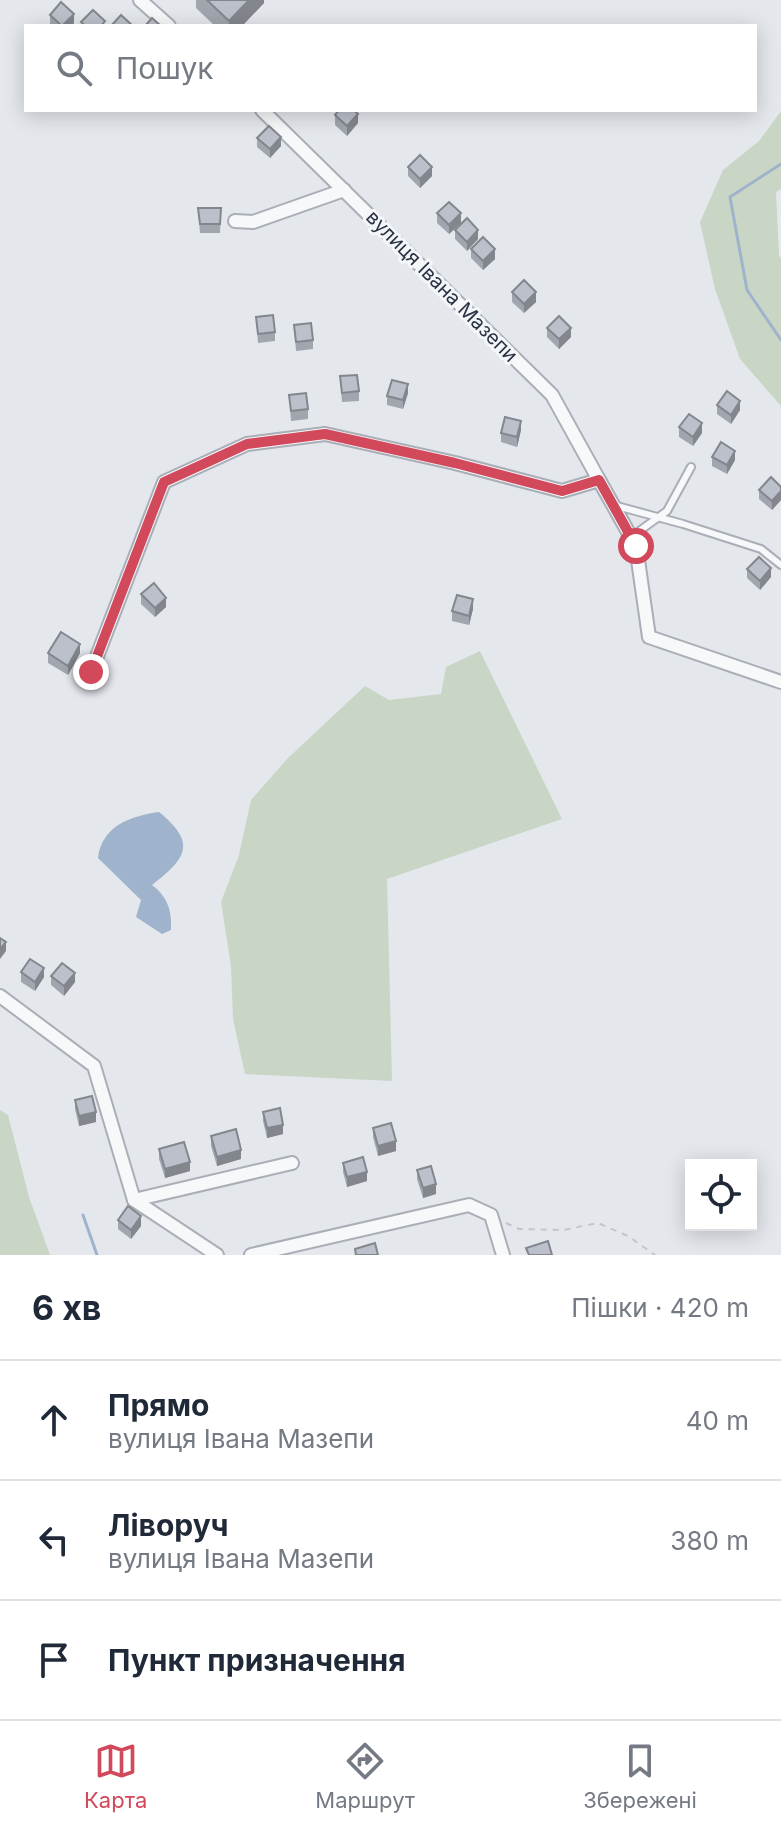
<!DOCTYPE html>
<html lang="uk">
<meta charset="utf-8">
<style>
:root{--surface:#fff;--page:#f6f6f7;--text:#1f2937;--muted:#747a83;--line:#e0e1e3;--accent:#d1495b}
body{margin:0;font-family:Inter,sans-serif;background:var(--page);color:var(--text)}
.controls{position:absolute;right:24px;bottom:24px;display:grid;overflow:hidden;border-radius:0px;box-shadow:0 4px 20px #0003}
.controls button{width:72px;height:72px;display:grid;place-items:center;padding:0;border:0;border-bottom:2px solid var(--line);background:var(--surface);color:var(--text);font:40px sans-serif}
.stop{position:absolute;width:24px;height:24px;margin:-18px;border:6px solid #d1495b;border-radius:50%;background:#fff}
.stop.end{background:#d1495b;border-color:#fff;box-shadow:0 2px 8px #0008}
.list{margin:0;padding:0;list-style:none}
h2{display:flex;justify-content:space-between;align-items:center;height:104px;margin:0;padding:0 32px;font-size:34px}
h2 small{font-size:26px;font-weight:400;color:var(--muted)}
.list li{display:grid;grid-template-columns:52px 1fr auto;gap:24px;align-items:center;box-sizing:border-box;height:120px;padding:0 32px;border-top:2px solid var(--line)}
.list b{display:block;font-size:30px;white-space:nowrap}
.list p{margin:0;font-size:26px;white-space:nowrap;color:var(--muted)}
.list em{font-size:26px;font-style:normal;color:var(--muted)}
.icon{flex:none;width:44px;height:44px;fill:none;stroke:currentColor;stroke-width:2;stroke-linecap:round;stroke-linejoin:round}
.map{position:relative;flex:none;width:781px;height:1255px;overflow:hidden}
.search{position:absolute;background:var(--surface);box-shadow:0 4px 20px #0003;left:24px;right:24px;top:24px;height:88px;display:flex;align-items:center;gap:20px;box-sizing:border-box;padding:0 28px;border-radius:0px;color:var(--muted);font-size:30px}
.sheet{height:464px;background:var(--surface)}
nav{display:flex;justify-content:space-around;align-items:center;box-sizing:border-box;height:112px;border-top:2px solid var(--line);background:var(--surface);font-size:22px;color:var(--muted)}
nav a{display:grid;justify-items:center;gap:4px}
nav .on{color:var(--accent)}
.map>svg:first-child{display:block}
.green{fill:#c9d6c5}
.water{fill:#9fb4cc}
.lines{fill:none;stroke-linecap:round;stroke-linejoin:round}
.stream{stroke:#9fb4cc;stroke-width:3}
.service-casing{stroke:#a9aeb7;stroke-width:10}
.minor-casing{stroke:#a9aeb7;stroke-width:16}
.path{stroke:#c2c5cb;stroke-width:2;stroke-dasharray:6 6;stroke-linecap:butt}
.service{stroke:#f7f8fa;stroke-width:6}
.minor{stroke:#f7f8fa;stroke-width:12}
.wall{fill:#a1a5ae}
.shaded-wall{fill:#83868d}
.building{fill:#bbc0ca;stroke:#83868d;stroke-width:2}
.route{stroke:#d1495b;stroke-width:10}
.labels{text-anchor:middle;stroke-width:6;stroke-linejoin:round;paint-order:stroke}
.street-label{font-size:20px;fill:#2b3445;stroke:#f4f6f9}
</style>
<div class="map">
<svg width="781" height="1255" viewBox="0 0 781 1255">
<rect width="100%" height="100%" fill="#e4e7ec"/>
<!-- green -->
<g class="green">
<polygon points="781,111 781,189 776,192 779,255 781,259 781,406 740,359 715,289 700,222 723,170 759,141"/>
<polygon points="480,651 562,819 387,879 392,1081 245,1074 233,1019 231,966 221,902 239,855 251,800 288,758 365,686 389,700 441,694 446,667"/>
<polygon points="0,1110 8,1115 29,1197 50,1255 0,1255"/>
</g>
<!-- water -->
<path class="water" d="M159,812C197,843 187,858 152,885C168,897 172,911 171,930L162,934L136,917L141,900L98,858C102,826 130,816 159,812Z"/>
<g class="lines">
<!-- stream -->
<g class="stream">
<polyline points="781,164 730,197 747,290 781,340"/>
<polyline points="83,1215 97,1255"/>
</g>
<!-- service casing -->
<g class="service-casing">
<g id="service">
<polyline points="617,506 683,524 761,549 781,565"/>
<polyline points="631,537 667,511 691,467"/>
</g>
</g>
<!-- minor casing -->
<g class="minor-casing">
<g id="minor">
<polyline points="140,0 169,26"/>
<polyline points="235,221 253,222 344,190"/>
<polyline points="599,480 636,546 649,637 781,682"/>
<polyline points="91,672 164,482 247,444 325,434 455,463 562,491 599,480 552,395 262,110"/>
<polyline points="0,996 94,1066 134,1200 292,1163"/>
<polyline points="134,1200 217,1255"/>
<polyline points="251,1255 469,1205 491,1215 503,1255"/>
</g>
</g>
<!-- path -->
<polyline class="path" points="506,1223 519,1229 563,1230 598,1223 628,1236 655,1255"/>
<!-- service -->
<use href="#service" class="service"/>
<!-- minor -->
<use href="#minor" class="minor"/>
</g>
<!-- wall -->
<g class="wall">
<polygon points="196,0 264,0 264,3 242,26 215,26 196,8"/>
<polygon points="50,15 74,23 71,26 52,26 50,24"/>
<polygon points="335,115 358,123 347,136 335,125"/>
<polygon points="257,138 281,146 270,158 257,147"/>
<polygon points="408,167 432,176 420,188 408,176"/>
<polygon points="198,208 221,208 220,233 200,233"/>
<polygon points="437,213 461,223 449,234 437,223"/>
<polygon points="455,230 478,239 467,251 455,239"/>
<polygon points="471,249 495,259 483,270 471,258"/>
<polygon points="512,292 536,302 524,313 512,302"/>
<polygon points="256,317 275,332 275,341 258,343"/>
<polygon points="294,325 313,340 313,349 296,351"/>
<polygon points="547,328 571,337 559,349 547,337"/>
<polygon points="340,376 359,391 359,401 342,402"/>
<polygon points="408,393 403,409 387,405 387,396"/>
<polygon points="289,395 308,409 308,419 291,421"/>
<polygon points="717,405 740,410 731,424 717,414"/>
<polygon points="679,427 702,433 693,446 679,437"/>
<polygon points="521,430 517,447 501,442 501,433"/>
<polygon points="712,457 735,460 727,474 712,466"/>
<polygon points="781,487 781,500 772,510 759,499 759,490"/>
<polygon points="747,569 771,577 760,590 747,578"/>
<polygon points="141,594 166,607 155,617 141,604"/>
<polygon points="473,609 469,625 452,621 452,611"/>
<polygon points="48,653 80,653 68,675 48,663"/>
<polygon points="21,972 44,977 35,991 21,982"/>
<polygon points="51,976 75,982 64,996 51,985"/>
<polygon points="75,1100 96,1122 79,1126 75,1109"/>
<polygon points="263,1112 283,1134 267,1138 263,1121"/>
<polygon points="373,1128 396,1151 378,1156 373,1137"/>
<polygon points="211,1136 241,1159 217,1166 211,1146"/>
<polygon points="159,1149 190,1171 165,1178 159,1159"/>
<polygon points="343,1163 367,1181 347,1187 343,1172"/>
<polygon points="417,1170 436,1194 423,1198 417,1179"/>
<polygon points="118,1220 141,1226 131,1239 118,1229"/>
</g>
<!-- shaded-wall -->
<g class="shaded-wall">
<polygon points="249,0 264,0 264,3 242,26 229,26 229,21"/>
<polygon points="74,14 74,23 71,26 62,26"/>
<polygon points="358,114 358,123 347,136 347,126"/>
<polygon points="281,137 281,146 270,158 270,149"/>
<polygon points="432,167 432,176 420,188 420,179"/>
<polygon points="461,213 461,223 449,234 449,225"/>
<polygon points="478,230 478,239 467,251 467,242"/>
<polygon points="495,249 495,259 483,270 483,261"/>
<polygon points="536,292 536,302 524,313 524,304"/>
<polygon points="571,328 571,337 559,349 559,339"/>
<polygon points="408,384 408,393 403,409 403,400"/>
<polygon points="740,401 740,410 731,424 731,415"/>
<polygon points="521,421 521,430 517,447 517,437"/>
<polygon points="702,423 702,433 693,446 693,437"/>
<polygon points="735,451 735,460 727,474 727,465"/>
<polygon points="781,491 781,500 772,510 772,501"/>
<polygon points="771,568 771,577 760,590 760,581"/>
<polygon points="166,598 166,607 155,617 155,608"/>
<polygon points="473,599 473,609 469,625 469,616"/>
<polygon points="80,644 80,653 68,675 68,666"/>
<polygon points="6,942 6,951 0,959 0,949"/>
<polygon points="44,968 44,977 35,991 35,982"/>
<polygon points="75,973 75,982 64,996 64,986"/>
<polygon points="96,1112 96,1122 79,1126 79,1116"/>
<polygon points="283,1125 283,1134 267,1138 267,1128"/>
<polygon points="396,1141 396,1151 378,1156 378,1146"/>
<polygon points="241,1150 241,1159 217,1166 217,1157"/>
<polygon points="190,1162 190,1171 165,1178 165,1169"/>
<polygon points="367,1172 367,1181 347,1187 347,1177"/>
<polygon points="436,1184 436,1194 423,1198 423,1188"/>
<polygon points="141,1216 141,1226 131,1239 131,1230"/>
</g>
<!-- building -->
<g class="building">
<polygon points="207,0 249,0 229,21"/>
<polygon points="61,2 74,14 62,26 50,15"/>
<polygon points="93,10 105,21 101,26 85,26 81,22"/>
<polygon points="121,15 133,26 111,26"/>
<polygon points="152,18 161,26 145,26"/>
<polygon points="339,110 354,110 358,114 347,126 335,115"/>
<polygon points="269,126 281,137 270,149 257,138"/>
<polygon points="420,155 432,167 420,179 408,167"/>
<polygon points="449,202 461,213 449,225 437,213"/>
<polygon points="198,208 221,208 220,224 200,224"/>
<polygon points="467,218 478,230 467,242 455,230"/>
<polygon points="483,237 495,249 483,261 471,249"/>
<polygon points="524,280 536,292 524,304 512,292"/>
<polygon points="273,315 275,332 258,334 256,317"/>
<polygon points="559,316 571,328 559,339 547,328"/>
<polygon points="311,323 313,340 296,342 294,325"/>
<polygon points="357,375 359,391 342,393 340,376"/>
<polygon points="392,380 408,384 403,400 387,396"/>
<polygon points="727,391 740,401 731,415 717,405"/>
<polygon points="306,393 308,409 291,411 289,395"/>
<polygon points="689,414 702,423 693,437 679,427"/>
<polygon points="505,417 521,421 517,437 501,433"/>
<polygon points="721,442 735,451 727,465 712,457"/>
<polygon points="771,477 781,487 781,491 772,501 759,490"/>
<polygon points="759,557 771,568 760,581 747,569"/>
<polygon points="154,583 166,598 155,608 141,594"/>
<polygon points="457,595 473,599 469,616 452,611"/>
<polygon points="61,632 80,644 68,666 48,653"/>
<polygon points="0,938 6,942 0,949"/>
<polygon points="30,959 44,968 35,982 21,972"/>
<polygon points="62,963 75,973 64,986 51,976"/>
<polygon points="92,1096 96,1112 79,1116 75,1100"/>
<polygon points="280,1108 283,1125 267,1128 263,1112"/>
<polygon points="391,1123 396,1141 378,1146 373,1128"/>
<polygon points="236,1129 241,1150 217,1157 211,1136"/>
<polygon points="184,1142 190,1162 165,1169 159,1149"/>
<polygon points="363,1157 367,1172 347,1177 343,1163"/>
<polygon points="431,1166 436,1184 423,1188 417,1170"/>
<polygon points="128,1206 141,1216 131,1230 118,1220"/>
<polygon points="548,1241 552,1255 529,1255 526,1248"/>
<polygon points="375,1243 378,1255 356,1255 355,1249"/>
</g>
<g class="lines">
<!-- route -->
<polyline class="route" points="91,672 164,482 247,444 325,434 455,463 562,491 599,480 636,546"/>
</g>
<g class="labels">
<!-- street labels -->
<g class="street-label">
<text transform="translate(442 286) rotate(45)" y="7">вулиця Івана Мазепи</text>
</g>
</g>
</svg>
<div class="controls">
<button><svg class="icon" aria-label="locate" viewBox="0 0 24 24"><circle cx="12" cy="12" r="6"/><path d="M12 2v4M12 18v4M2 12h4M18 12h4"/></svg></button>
</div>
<div class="stop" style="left:636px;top:546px"></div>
<div class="stop end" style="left:91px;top:672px"></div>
<div class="search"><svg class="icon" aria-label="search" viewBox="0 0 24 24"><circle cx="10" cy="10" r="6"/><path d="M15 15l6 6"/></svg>Пошук</div>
</div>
<section class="sheet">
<h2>6 хв<small>Пішки · 420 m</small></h2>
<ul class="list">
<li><svg class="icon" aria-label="ahead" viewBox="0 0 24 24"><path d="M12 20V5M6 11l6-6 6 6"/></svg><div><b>Прямо</b><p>вулиця Івана Мазепи</p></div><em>40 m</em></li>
<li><svg class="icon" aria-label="left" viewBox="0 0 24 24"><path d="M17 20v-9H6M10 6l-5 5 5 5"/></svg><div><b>Ліворуч</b><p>вулиця Івана Мазепи</p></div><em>380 m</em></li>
<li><svg class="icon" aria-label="arrive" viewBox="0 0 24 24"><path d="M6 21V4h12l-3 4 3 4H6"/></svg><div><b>Пункт призначення</b></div></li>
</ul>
</section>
<nav>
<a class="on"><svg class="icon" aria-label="map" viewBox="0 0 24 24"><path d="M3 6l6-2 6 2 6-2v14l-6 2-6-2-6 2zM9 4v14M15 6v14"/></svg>Карта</a>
<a><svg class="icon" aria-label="directions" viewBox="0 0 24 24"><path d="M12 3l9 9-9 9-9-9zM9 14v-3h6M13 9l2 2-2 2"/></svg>Маршрут</a>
<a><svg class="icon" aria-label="saved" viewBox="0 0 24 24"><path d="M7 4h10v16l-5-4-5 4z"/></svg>Збережені</a>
</nav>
